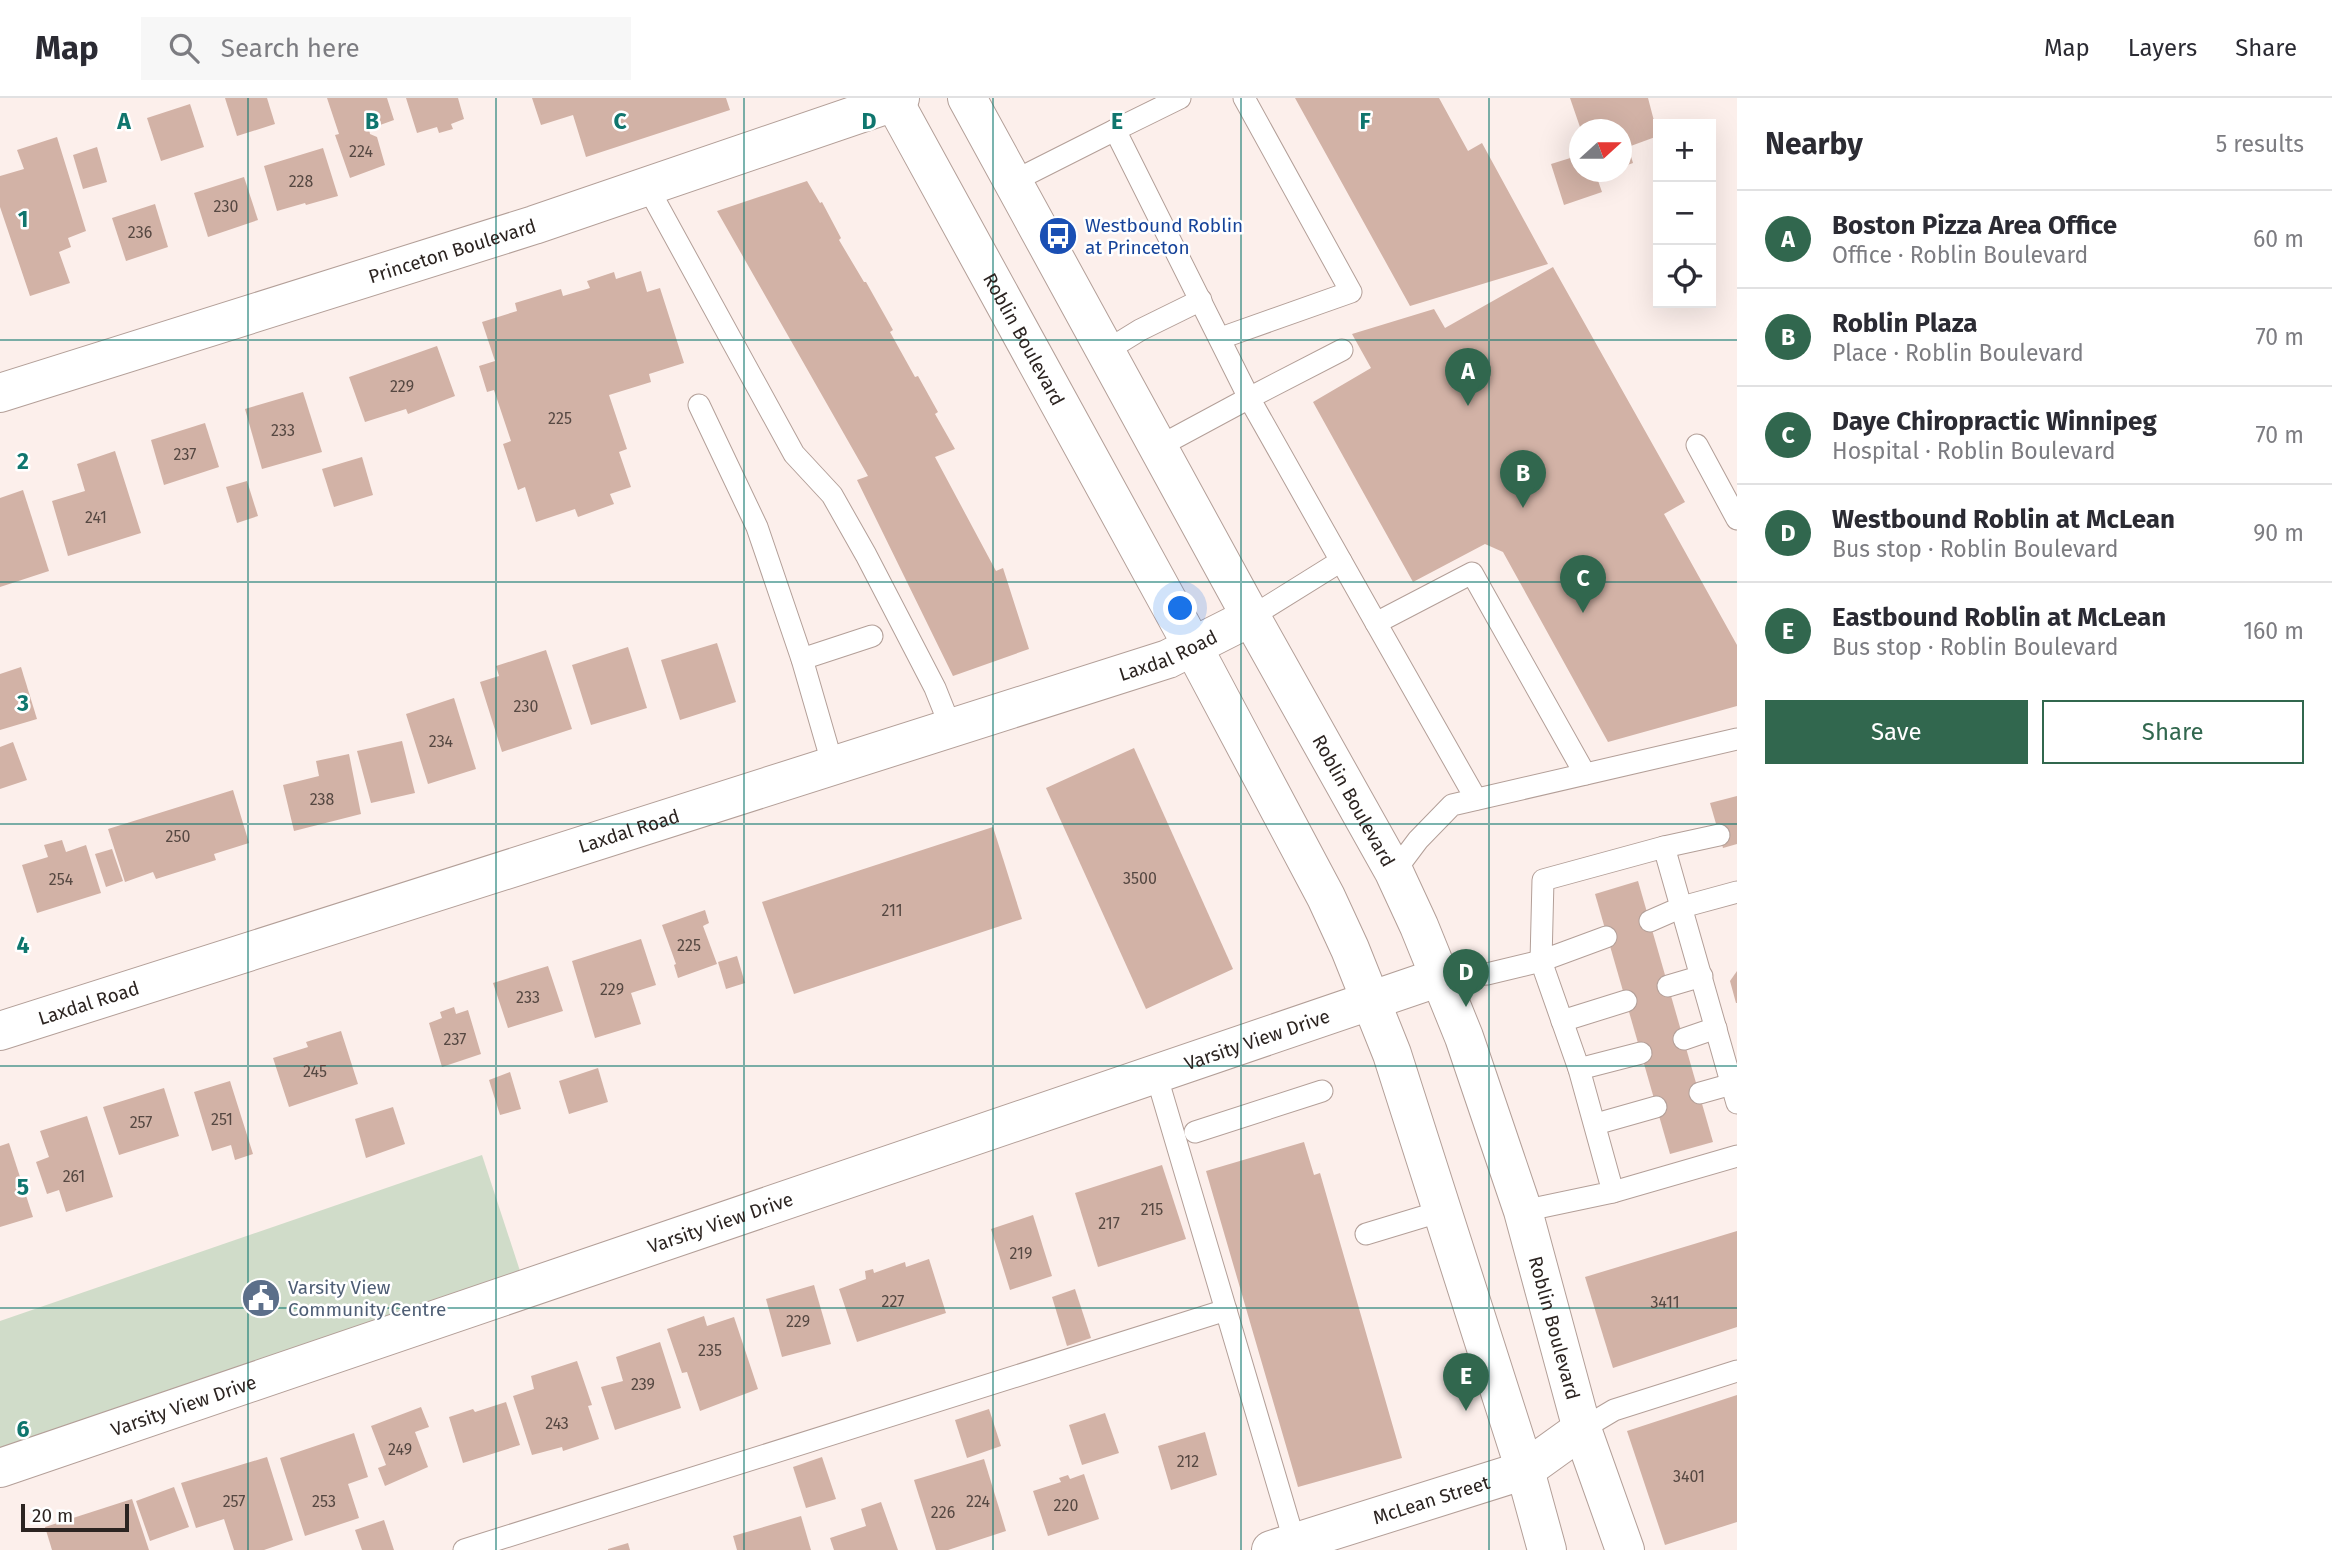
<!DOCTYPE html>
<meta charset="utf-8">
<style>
:root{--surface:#fff;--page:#f7f7f7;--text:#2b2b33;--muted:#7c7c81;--line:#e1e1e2;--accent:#31674e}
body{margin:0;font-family:"Fira Sans",sans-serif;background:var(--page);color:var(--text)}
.controls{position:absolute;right:21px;top:21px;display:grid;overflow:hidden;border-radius:0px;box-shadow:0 7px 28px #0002}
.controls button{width:63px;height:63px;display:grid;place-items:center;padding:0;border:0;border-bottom:2px solid var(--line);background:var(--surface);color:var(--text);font:35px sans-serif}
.compass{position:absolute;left:1569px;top:21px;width:63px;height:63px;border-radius:50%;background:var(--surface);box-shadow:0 7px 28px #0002;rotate:69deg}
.scale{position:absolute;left:21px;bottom:18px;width:108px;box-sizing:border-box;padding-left:7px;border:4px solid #2c2421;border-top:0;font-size:19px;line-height:24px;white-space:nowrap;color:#2c2421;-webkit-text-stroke:5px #fff;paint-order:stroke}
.you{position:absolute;left:1181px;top:511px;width:24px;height:24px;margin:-18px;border:5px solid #fff;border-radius:50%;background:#1a73e8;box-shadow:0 0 0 10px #1a73e833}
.badge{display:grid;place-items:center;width:46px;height:46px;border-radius:50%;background:var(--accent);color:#fff;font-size:23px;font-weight:700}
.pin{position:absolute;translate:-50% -58px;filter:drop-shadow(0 2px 4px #0008)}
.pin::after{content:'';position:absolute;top:37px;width:24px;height:21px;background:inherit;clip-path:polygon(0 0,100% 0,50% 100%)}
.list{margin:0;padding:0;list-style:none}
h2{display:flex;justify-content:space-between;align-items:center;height:91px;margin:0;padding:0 28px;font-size:30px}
h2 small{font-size:23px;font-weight:400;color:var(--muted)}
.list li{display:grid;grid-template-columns:46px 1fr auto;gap:21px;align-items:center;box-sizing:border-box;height:98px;padding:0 28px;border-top:2px solid var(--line)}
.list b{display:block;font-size:26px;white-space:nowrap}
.list p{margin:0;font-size:23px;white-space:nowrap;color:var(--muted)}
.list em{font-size:23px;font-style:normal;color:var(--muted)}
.actions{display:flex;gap:14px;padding:21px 28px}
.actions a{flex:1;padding:16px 0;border:2px solid var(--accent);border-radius:0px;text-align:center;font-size:24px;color:var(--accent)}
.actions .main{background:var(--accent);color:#fff}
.icon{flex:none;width:38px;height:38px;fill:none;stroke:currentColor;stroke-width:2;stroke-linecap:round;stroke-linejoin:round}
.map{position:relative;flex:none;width:1737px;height:1452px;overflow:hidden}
header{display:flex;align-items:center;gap:42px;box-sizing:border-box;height:98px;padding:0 35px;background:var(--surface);border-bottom:2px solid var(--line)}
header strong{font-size:33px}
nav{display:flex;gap:38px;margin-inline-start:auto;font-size:24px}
.search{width:490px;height:63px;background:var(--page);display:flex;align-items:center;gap:18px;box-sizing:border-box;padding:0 24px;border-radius:0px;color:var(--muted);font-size:26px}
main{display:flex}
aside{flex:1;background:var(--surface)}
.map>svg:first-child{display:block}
.green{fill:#d0dcc9}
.building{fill:#d2b2a6}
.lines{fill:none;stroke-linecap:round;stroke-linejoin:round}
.lane-casing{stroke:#b39f98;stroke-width:23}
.street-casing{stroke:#b39f98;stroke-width:40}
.secondary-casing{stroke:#b39f98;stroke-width:40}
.lane{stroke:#fff;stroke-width:21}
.street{stroke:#fff;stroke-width:38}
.secondary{stroke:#fff;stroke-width:38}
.grid{fill:none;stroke:#0f766e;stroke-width:2;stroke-opacity:0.55}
.labels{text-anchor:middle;stroke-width:5;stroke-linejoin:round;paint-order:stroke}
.number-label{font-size:16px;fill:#564842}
.transit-label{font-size:19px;fill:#164399;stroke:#fff;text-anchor:start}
.street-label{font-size:19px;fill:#2c2421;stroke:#fff}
.service-label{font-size:19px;fill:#4e5e75;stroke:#fff;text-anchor:start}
.grid-label{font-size:23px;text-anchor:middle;font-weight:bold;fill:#0f766e;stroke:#fff;stroke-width:5;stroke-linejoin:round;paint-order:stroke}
</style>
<header>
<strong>Map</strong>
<div class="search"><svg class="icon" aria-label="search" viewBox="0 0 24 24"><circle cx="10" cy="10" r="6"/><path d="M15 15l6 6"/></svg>Search here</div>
<nav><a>Map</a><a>Layers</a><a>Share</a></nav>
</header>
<main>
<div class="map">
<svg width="1737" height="1452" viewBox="0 0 1737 1452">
<rect width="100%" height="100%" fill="#fcefeb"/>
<!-- green -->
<polygon class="green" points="482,1057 521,1176 0,1359 0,1223"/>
<!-- building -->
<g class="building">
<polygon points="225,0 267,0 275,26 237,38"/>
<polygon points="327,0 387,0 394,22 369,31 370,36 377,39 385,67 350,80 335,37 339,36"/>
<polygon points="406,0 458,0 464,21 451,26 453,31 439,35 437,29 417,35"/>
<polygon points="532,0 726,0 730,12 586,59 573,17 541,27"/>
<polygon points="1295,0 1439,0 1468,53 1482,45 1548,166 1410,208"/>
<polygon points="1570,0 1648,0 1658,38 1628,49 1633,65 1622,69 1622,32 1581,32"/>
<polygon points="190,6 204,49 161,63 147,20"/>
<polygon points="57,39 86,133 68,140 71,149 59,154 70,185 30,198 0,109 0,78 24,71 17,52"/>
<polygon points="97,49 107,84 83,91 73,57"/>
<polygon points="323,50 338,98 306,107 305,105 277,113 264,68"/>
<polygon points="1580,57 1580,74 1595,74 1602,94 1564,107 1551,66"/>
<polygon points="244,79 258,122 208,139 194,95"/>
<polygon points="807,83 820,105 822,104 841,140 839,142 864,184 866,184 893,232 890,234 915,279 918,278 938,314 935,316 955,351 935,359 996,473 1003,470 1029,551 953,578 857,382 868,378 717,113"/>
<polygon points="155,106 168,149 126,163 112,120"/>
<polygon points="1553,169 1685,404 1664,416 1737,547 1737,608 1608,644 1503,454 1485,446 1413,484 1313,304 1371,270 1352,236 1434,211 1445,230"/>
<polygon points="641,173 647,194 660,190 684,265 649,276 651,284 609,297 627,351 619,354 631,389 610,396 614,406 578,419 575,411 536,424 525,389 518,392 503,346 511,343 494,292 487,294 479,268 495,263 482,224 517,213 515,205 561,191 563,198 590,190 587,183 614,174 616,181"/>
<polygon points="437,248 455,298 408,316 406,311 365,324 349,279"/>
<polygon points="303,294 322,354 262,371 245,311"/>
<polygon points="205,325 219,369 164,387 151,342"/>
<polygon points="115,353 141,435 68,458 52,403 85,393 77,366"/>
<polygon points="362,359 373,397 334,409 322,371"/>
<polygon points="247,383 258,418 237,425 226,389"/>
<polygon points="23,392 49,473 0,489 0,400"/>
<polygon points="717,545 736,604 680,622 661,562"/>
<polygon points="628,549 647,610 591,627 572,567"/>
<polygon points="546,552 572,631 502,654 480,584 499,578 496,568"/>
<polygon points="21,569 37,621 0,632 0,576"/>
<polygon points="454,600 476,671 428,686 406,616"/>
<polygon points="402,643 415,695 371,705 357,653"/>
<polygon points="13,644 27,682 0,691 0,649"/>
<polygon points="1134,650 1233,871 1146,911 1046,690"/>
<polygon points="349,656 361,716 294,733 283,687 319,678 316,663"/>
<polygon points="233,692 249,745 214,756 216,762 156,781 153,774 125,784 108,731"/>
<polygon points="1737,698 1737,746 1723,750 1710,705"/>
<polygon points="993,729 1022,821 794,896 762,804"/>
<polygon points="62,742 66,754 86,747 101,795 37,815 22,767 48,759 44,747"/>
<polygon points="112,751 123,783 106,789 95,756"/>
<polygon points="1638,783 1713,1044 1670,1056 1595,796"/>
<polygon points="705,812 709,825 703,828 717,866 678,880 674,867 676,866 662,827"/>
<polygon points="641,841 656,887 631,895 641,926 595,940 572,863"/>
<polygon points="737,858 745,885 726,891 718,864"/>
<polygon points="548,868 563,913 508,930 493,885"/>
<polygon points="1737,873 1737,905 1736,905 1730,883"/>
<polygon points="454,909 456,916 468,912 481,956 442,969 429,925 442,920 440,914"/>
<polygon points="341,933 358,986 289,1009 273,960 308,949 306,944"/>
<polygon points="598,970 608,1004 569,1016 559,983"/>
<polygon points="510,974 521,1011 500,1017 489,982"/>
<polygon points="230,983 253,1056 235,1062 231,1047 212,1053 194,994"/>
<polygon points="164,990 179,1038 119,1057 103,1009"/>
<polygon points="393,1009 405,1046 366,1060 355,1021"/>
<polygon points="87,1018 113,1099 66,1114 59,1092 47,1096 36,1064 49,1059 40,1033"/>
<polygon points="1304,1044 1314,1077 1320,1075 1402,1360 1298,1389 1206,1073"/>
<polygon points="9,1045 33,1119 0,1129 0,1048"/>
<polygon points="1162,1067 1186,1141 1098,1169 1075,1095"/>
<polygon points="1033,1117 1052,1178 1010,1192 991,1131"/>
<polygon points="1737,1133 1737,1229 1613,1270 1585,1179"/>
<polygon points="929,1161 946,1215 857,1244 839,1191 866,1181 865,1173 873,1171 874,1175 905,1164 906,1169"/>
<polygon points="814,1187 831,1246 782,1259 766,1201"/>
<polygon points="1075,1191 1091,1240 1067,1248 1052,1199"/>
<polygon points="704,1218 707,1228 734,1219 758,1291 700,1313 687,1274 682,1275 667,1231"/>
<polygon points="660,1244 681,1310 615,1332 601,1289 623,1283 616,1259"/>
<polygon points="577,1263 592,1307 588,1308 599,1341 563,1353 562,1349 532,1357 513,1298 534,1291 531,1278"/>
<polygon points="1737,1297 1737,1424 1665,1447 1627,1333"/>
<polygon points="506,1304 520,1347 463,1365 449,1319 473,1311 475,1314"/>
<polygon points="421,1309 429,1329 415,1334 428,1369 385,1388 378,1370 386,1367 371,1328"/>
<polygon points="989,1311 1001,1348 967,1360 955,1322"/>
<polygon points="1105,1315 1119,1355 1082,1367 1069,1327"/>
<polygon points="1205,1334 1217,1377 1171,1392 1158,1348"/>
<polygon points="354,1335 368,1379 348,1386 359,1420 305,1438 280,1360"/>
<polygon points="267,1359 293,1442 264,1452 234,1452 224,1421 196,1430 181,1385"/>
<polygon points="822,1359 836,1401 806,1410 793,1369"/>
<polygon points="984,1361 1006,1433 948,1452 936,1452 914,1382"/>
<polygon points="1084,1376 1099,1421 1048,1438 1033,1393 1061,1384 1059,1380 1068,1377 1070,1381"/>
<polygon points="174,1389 189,1429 150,1443 136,1403"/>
<polygon points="132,1401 149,1452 52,1452 45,1429"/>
<polygon points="881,1404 898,1452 834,1452 830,1440 866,1428 861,1411"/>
<polygon points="801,1418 811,1452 737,1452 733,1438"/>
<polygon points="384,1422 394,1452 362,1452 355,1432"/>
<polygon points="628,1445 630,1452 608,1452 608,1451"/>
</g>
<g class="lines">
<!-- lane casing -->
<g class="lane-casing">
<g id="lane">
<polyline points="1014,83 1115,32"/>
<polyline points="647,88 794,356 832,397 866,457 935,590 951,630"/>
<polyline points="1221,240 1351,194 1244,0"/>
<polyline points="1342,252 1249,300 1376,525"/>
<polyline points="1106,253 1140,232 1201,202"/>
<polyline points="699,307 757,429 802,561 833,668"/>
<polyline points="1697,347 1737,421"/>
<polyline points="1158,349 1249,300 1115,32 1180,0"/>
<polyline points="1251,519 1341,463"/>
<polyline points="802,561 872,538"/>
<polyline points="1476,701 1376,525 1472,475 1585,676"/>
<polyline points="1664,749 1719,737"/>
<polyline points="1394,774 1418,742 1452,707 1737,641"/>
<polyline points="1650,823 1682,809 1737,794"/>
<polyline points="1606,839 1541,863 1543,782 1664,749 1737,1005"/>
<polyline points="1440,879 1487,876 1541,863 1579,971 1613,1094 1523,1113"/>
<polyline points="1668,888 1702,878"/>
<polyline points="1562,923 1626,903"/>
<polyline points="1684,941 1716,930"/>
<polyline points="1579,971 1641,955"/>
<polyline points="1156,976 1297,1452"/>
<polyline points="1700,995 1732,986"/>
<polyline points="1596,1026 1656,1009"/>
<polyline points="1195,1034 1322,993"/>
<polyline points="1613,1094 1737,1058"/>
<polyline points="1366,1136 1442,1113"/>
<polyline points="1582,1331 1614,1312 1737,1273"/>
<polyline points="464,1452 1226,1212"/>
</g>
</g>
<!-- street casing -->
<g class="street-casing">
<g id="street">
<path id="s1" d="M0,295L534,127L894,4L900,0"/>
<path id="s2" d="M0,933L1168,561L1251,519"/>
<path id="s3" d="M0,1370L1440,879"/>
<path id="s4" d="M1271,1452L1525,1372L1582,1331"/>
</g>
</g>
<!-- secondary casing -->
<g class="secondary-casing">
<g id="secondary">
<path id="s5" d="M892,0L1193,549L1326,799L1350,851L1392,956L1525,1372L1547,1452"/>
<path id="s6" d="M967,0L1251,519L1394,774L1419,828L1464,939L1523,1113L1582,1331L1625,1452"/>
</g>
</g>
<!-- lane -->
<use href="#lane" class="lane"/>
<!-- street -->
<use href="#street" class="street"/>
<!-- secondary -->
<use href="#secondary" class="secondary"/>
</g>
<!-- grid -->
<path class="grid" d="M248,0V1452M496,0V1452M744,0V1452M993,0V1452M1241,0V1452M1489,0V1452M0,242H1737M0,484H1737M0,726H1737M0,968H1737M0,1210H1737"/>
<!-- icons -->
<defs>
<g id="bus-disc" transform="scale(2.0125)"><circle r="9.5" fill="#1a4fb4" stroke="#fff"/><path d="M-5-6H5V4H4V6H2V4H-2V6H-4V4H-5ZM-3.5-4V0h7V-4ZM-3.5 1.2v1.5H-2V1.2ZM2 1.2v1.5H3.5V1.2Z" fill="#fff"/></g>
<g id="civic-disc" transform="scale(2.0125)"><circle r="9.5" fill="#5c6f8a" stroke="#fff"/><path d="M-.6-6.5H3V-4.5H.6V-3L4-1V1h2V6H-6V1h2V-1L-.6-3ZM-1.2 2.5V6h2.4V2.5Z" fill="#fff"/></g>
</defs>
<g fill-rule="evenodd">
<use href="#bus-disc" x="1058" y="138"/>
<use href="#civic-disc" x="261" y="1200"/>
</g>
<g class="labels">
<!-- number labels -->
<g class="number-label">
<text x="361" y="59">224</text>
<text x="301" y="89">228</text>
<text x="226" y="114">230</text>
<text x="140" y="140">236</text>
<text x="402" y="294">229</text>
<text x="560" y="326">225</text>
<text x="283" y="338">233</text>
<text x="185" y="362">237</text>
<text x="96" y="425">241</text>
<text x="526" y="614">230</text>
<text x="441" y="649">234</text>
<text x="322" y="707">238</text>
<text x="178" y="744">250</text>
<text x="1140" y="786">3500</text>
<text x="61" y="787">254</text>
<text x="892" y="818">211</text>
<text x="689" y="853">225</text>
<text x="612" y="897">229</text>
<text x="528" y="905">233</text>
<text x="455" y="947">237</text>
<text x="315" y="979">245</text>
<text x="222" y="1027">251</text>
<text x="141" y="1030">257</text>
<text x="74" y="1084">261</text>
<text x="1152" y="1117">215</text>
<text x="1109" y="1131">217</text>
<text x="1021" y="1161">219</text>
<text x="893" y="1209">227</text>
<text x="1665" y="1210">3411</text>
<text x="798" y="1229">229</text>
<text x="710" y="1258">235</text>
<text x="643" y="1292">239</text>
<text x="557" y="1331">243</text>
<text x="400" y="1357">249</text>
<text x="1188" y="1369">212</text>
<text x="1689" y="1384">3401</text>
<text x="234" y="1409">257</text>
<text x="324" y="1409">253</text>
<text x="978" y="1409">224</text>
<text x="1066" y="1413">220</text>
<text x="943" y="1420">226</text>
</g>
<!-- transit labels -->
<g class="transit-label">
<text x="1085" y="134">Westbound Roblin<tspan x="1085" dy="22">at Princeton</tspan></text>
</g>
<!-- street labels -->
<g class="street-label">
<text dy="7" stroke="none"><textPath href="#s1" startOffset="474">Princeton Boulevard</textPath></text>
<text dy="7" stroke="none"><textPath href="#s5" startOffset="275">Roblin Boulevard</textPath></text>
<text dy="7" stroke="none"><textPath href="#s2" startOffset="1227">Laxdal Road</textPath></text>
<text dy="7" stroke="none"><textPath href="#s6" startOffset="802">Roblin Boulevard</textPath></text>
<text dy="7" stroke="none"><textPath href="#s2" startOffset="660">Laxdal Road</textPath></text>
<text dy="7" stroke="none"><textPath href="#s2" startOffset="93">Laxdal Road</textPath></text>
<text dy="7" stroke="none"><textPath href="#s3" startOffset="1328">Varsity View Drive</textPath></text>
<text dy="7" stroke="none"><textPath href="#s3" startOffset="761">Varsity View Drive</textPath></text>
<text dy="7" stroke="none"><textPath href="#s6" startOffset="1368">Roblin Boulevard</textPath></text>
<text dy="7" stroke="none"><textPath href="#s3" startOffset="194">Varsity View Drive</textPath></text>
<text dy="7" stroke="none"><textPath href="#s4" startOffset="168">McLean Street</textPath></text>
</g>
<!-- service labels -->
<g class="service-label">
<text x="288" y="1196">Varsity View<tspan x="288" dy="22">Community Centre</tspan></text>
</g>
</g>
<g class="grid-label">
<text x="124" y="31">A</text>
<text x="372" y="31">B</text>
<text x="620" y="31">C</text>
<text x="869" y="31">D</text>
<text x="1117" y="31">E</text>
<text x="1365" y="31">F</text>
<text x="23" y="129">1</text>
<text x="23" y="371">2</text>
<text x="23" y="613">3</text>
<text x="23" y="855">4</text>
<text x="23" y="1097">5</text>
<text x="23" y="1339">6</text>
</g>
</svg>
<div class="controls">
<button>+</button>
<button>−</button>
<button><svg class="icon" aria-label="locate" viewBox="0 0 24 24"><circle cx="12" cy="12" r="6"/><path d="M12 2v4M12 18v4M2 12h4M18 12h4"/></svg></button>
</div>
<svg class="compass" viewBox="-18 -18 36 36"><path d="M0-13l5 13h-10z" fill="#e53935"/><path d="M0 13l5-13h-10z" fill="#7c7c81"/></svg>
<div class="scale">20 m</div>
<div class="you"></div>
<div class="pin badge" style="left:1468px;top:308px">A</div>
<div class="pin badge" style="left:1523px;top:410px">B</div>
<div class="pin badge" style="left:1583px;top:515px">C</div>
<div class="pin badge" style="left:1466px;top:909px">D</div>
<div class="pin badge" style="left:1466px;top:1313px">E</div>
</div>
<aside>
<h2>Nearby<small>5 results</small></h2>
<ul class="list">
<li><span class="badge">A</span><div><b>Boston Pizza Area Office</b><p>Office · Roblin Boulevard</p></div><em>60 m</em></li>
<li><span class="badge">B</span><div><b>Roblin Plaza</b><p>Place · Roblin Boulevard</p></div><em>70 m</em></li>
<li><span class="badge">C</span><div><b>Daye Chiropractic Winnipeg</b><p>Hospital · Roblin Boulevard</p></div><em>70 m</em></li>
<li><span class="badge">D</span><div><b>Westbound Roblin at McLean</b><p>Bus stop · Roblin Boulevard</p></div><em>90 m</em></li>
<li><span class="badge">E</span><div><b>Eastbound Roblin at McLean</b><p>Bus stop · Roblin Boulevard</p></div><em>160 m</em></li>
</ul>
<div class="actions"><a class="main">Save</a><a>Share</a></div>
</aside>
</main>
